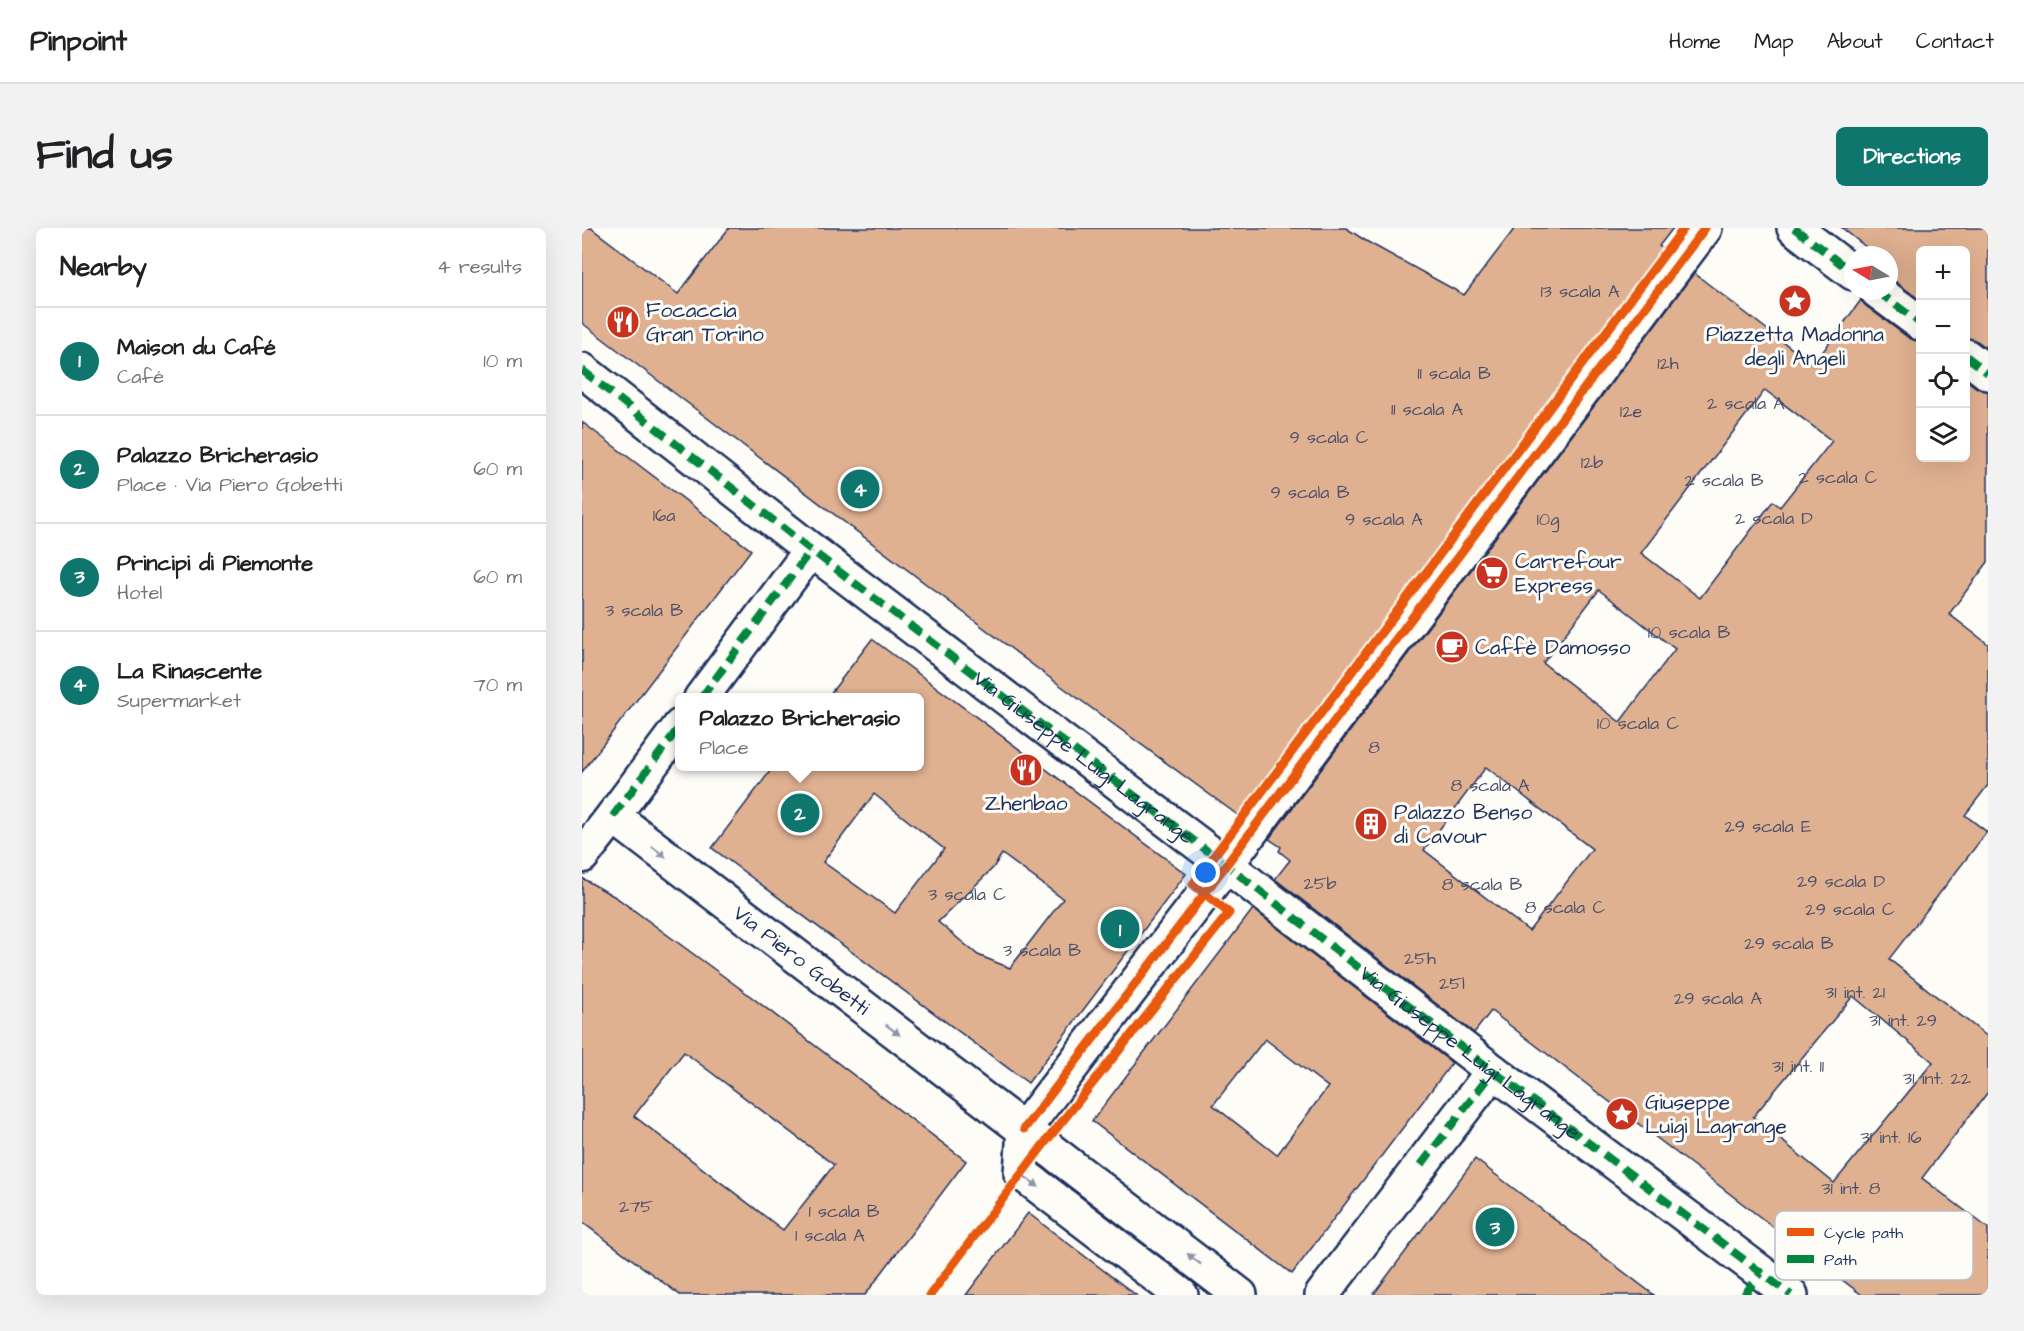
<!DOCTYPE html>
<meta charset="utf-8">
<style>
:root{--surface:#fff;--page:#f2f2f2;--text:#202124;--muted:#757577;--line:#e0e0e0;--accent:#0f766e}
body{margin:0;font-family:"Architects Daughter",sans-serif;background:var(--page);color:var(--text)}
.controls{position:absolute;right:18px;top:18px;display:grid;overflow:hidden;border-radius:9px;box-shadow:0 6px 24px #0002}
.controls button{width:54px;height:54px;display:grid;place-items:center;padding:0;border:0;border-bottom:2px solid var(--line);background:var(--surface);color:var(--text);font:30px sans-serif}
.compass{position:absolute;left:1262px;top:18px;width:54px;height:54px;border-radius:50%;background:var(--surface);box-shadow:0 6px 24px #0002;rotate:280deg}
.you{position:absolute;left:624px;top:645px;width:21px;height:21px;margin:-15px;border:4px solid #fff;border-radius:50%;background:#1a73e8;box-shadow:0 0 0 9px #1a73e833}
.badge{display:grid;place-items:center;width:39px;height:39px;border-radius:50%;background:var(--accent);color:#fff;font-size:20px;font-weight:700}
.pin{position:absolute;translate:-50% -50%;border:3px solid #fff;box-shadow:0 2px 6px #0006}
.popup{position:absolute;left:93px;top:465px;width:249px;height:78px;box-sizing:border-box;display:grid;place-content:center;border-radius:9px;background:var(--surface);filter:drop-shadow(0 2px 4px #0005);font-size:20px;white-space:nowrap;color:var(--muted)}
.popup b{font-size:22px;color:var(--text)}
.popup::after{content:'';position:absolute;left:50%;top:100%;margin-left:-12px;border:12px solid transparent;border-top-color:var(--surface)}
.list{margin:0;padding:0;list-style:none}
h2{display:flex;justify-content:space-between;align-items:center;height:78px;margin:0;padding:0 24px;font-size:26px}
h2 small{font-size:20px;font-weight:400;color:var(--muted)}
.list li{display:grid;grid-template-columns:39px 1fr auto;gap:18px;align-items:center;box-sizing:border-box;height:108px;padding:0 24px;border-top:2px solid var(--line)}
.list b{display:block;font-size:22px;white-space:nowrap}
.list p{margin:0;font-size:20px;white-space:nowrap;color:var(--muted)}
.list em{font-size:20px;font-style:normal;color:var(--muted)}
.icon{flex:none;width:33px;height:33px;fill:none;stroke:currentColor;stroke-width:2;stroke-linecap:round;stroke-linejoin:round}
.map{position:relative;flex:none;width:1406px;height:1067px;overflow:hidden;border-radius:9px}
header{display:flex;align-items:center;gap:36px;box-sizing:border-box;height:84px;padding:0 30px;background:var(--surface);border-bottom:2px solid var(--line)}
header strong{font-size:28px}
nav{display:flex;gap:33px;margin-inline-start:auto;font-size:21px}
.intro{display:flex;align-items:center;justify-content:space-between;box-sizing:border-box;height:144px;padding:0 36px}
h1{margin:0;font-size:42px}
.button{padding:15px 27px;border-radius:9px;background:var(--accent);color:#fff;font-size:21px;font-weight:700}
main{display:flex;gap:36px;padding:0 36px}
aside{flex:1;background:var(--surface);border-radius:9px;box-shadow:0 6px 24px #0002}
.map>svg:first-child{display:block}
.building{fill:#e0b191;stroke:#1b2f5e;stroke-width:1.5;fill-rule:evenodd}
.lines{fill:none;stroke-linecap:round;stroke-linejoin:round}
.pedestrian-casing{stroke:#1b2f5e;stroke-width:38}
.minor-casing{stroke:#1b2f5e;stroke-width:38}
.pedestrian{stroke:#fdfcf7;stroke-width:33}
.minor{stroke:#fdfcf7;stroke-width:33}
.quiet{stroke:#00873e;stroke-width:8;stroke-dasharray:15 8;stroke-linecap:butt}
.cycleway-casing{stroke:#fdfcf7;stroke-width:13}
.cycleway{stroke:#e8590c;stroke-width:9}
.oneway{fill:#8c96aa}
.labels{text-anchor:middle;stroke-width:6;stroke-linejoin:round;paint-order:stroke}
.number-label{font-size:18px;fill:#4c506b}
.poi-label{font-size:21px;fill:#1b2f5e;stroke:#fdfcf7;text-anchor:start}
.street-label{font-size:21px;fill:#1b2f5e;stroke:#fdfcf7}
.key{fill:#fdfcf7;stroke:#b9bec9;stroke-width:1.5}
.key-label{font-size:16px;fill:#1b2f5e}
</style>
<header>
<strong>Pinpoint</strong>
<nav><a>Home</a><a>Map</a><a>About</a><a>Contact</a></nav>
</header>
<div class="intro"><h1>Find us</h1><a class="button">Directions</a></div>
<main>
<aside>
<h2>Nearby<small>4 results</small></h2>
<ul class="list">
<li><span class="badge">1</span><div><b>Maison du Café</b><p>Café</p></div><em>10 m</em></li>
<li><span class="badge">2</span><div><b>Palazzo Bricherasio</b><p>Place · Via Piero Gobetti</p></div><em>60 m</em></li>
<li><span class="badge">3</span><div><b>Principi di Piemonte</b><p>Hotel</p></div><em>60 m</em></li>
<li><span class="badge">4</span><div><b>La Rinascente</b><p>Supermarket</p></div><em>70 m</em></li>
</ul>
</aside>
<div class="map">
<svg width="1406" height="1067" viewBox="0 0 1406 1067">
<rect width="100%" height="100%" fill="#fdfcf7"/>
<filter id="ink" filterUnits="userSpaceOnUse"><feTurbulence type="fractalNoise" baseFrequency=".0167" numOctaves="2"/><feDisplacementMap in="SourceGraphic" scale="12" xChannelSelector="R" yChannelSelector="G"/><feConvolveMatrix kernelMatrix="1 2 1 2 8 2 1 2 1" color-interpolation-filters="sRGB"/></filter>
<g filter="url(#ink)">
<!-- building -->
<g class="building">
<polygon points="0,0 9,0 96,66 147,0 764,0 784,13 882,67 933,0 1091,0 1077,18 1083,22 657,588 460,444 0,95"/>
<polygon points="1260,0 1406,0 1406,121 1395,113 1383,110 1383,22 1338,22 1338,72 1307,49 1307,27 1294,27"/>
<path d="M1112,45L1231,137L1279,72L1284,78L1327,110L1338,113V230H1383V151L1395,160L1406,163V334L1367,386L1406,416V557L1383,587L1405,604L1307,731L1406,809V864L1340,950L1406,1000V1067H1280L909,783L892,805L693,651L708,632L697,623L699,619L687,611ZM1183,162L1250,213L1198,279L1191,273L1118,370L1059,325ZM1017,362L1093,421L1038,494L961,435ZM904,539L1010,621L947,703L842,622ZM1271,768L1351,834L1252,955L1171,889Z"/>
<polygon points="0,194 169,322 0,544"/>
<path d="M290,411L604,646L446,855L130,620L192,538H338V470H245ZM292,566L362,621L313,685L241,634ZM420,626L481,671L428,740L396,727L356,694L411,640Z"/>
<path d="M0,650L35,670L159,761L384,933L283,1067H98L0,994ZM102,824L252,937L201,1002L52,888Z"/>
<path d="M671,681L870,835L710,1046L510,893ZM683,811L746,859L695,927L631,877Z"/>
<polygon points="893,931 1072,1067 791,1067"/>
<polygon points="446,985 554,1067 384,1067"/>
</g>
<g class="lines">
<!-- pedestrian casing -->
<g class="pedestrian-casing">
<g id="pedestrian">
<polyline points="1212,0 1271,45"/>
<polyline points="1295,63 1338,95"/>
<polyline points="1384,128 1406,145"/>
<path id="s1" d="M0,142L229,322L644,637L911,843L1209,1067"/>
<polyline points="119,470 229,322"/>
<polyline points="31,588 98,498"/>
<polyline points="839,937 911,843"/>
</g>
</g>
<!-- minor casing -->
<g class="minor-casing">
<g id="minor">
<path id="s2" d="M0,628L31,588L658,1067"/>
<polyline points="442,901 623,665 1123,0"/>
<polyline points="442,901 439,945 599,1067"/>
<polyline points="740,1067 839,937"/>
</g>
</g>
<!-- pedestrian -->
<use href="#pedestrian" class="pedestrian"/>
<!-- minor -->
<use href="#minor" class="minor"/>
<!-- quiet -->
<g class="quiet">
<polyline points="1212,0 1271,45"/>
<polyline points="1295,63 1338,95"/>
<polyline points="1384,128 1406,145"/>
<polyline points="0,142 229,322 644,637 911,843 1209,1067"/>
<polyline points="119,470 229,322"/>
<polyline points="31,588 98,498"/>
<polyline points="839,937 911,843"/>
<polyline points="1162,1067 1179,1045"/>
</g>
<!-- cycleway casing -->
<g class="cycleway-casing">
<g id="cycleway">
<polyline points="442,901 623,665 1123,0"/>
<polyline points="348,1067 462,916 647,685 611,656 1102,0"/>
</g>
</g>
<!-- cycleway -->
<use href="#cycleway" class="cycleway"/>
</g>
<!-- one-way arrows -->
<defs><path id="oneway-solid" d="M-6-.8H1V-3.2L6.5 0L1 3.2V.8H-6Z" transform="scale(1.5)"/></defs>
<g class="oneway">
<use href="#oneway-solid" transform="translate(77 624) rotate(38)"/>
<use href="#oneway-solid" transform="translate(311 802) rotate(37)"/>
<use href="#oneway-solid" transform="translate(450 954) rotate(37)"/>
<use href="#oneway-solid" transform="translate(612 1031) rotate(-142)"/>
</g>
</g>
<!-- icons -->
<defs>
<g id="sight-disc" transform="scale(1.725)"><circle r="9.5" fill="#c8321e" stroke="#fdfcf7"/><path d="M0-6L1.8-2.2L6-1.7L2.9 1.2L3.7 5.4L0 3.3L-3.7 5.4L-2.9 1.2L-6-1.7L-1.8-2.2Z" fill="#fff"/></g>
<g id="restaurant-disc" transform="scale(1.725)"><circle r="9.5" fill="#c8321e" stroke="#fdfcf7"/><path d="M-5-6h1v4h1v-4h1v4h1v-4h1v5L-1.5 .5V6h-2V.5L-5-1ZM5-6V6H3V1.5H1.5Q1.5-4 5-6Z" fill="#fff"/></g>
<g id="supermarket-disc" transform="scale(1.725)"><circle r="9.5" fill="#c8321e" stroke="#fdfcf7"/><path d="M-6-5.5h2.5l.6 2H6L4.5 2H-2.5L-4.4-4H-6ZM-1.5 3.2a1.3 1.3 0 1 0 .1 0ZM3 3.2a1.3 1.3 0 1 0 .1 0Z" fill="#fff"/></g>
<g id="cafe-disc" transform="scale(1.725)"><circle r="9.5" fill="#c8321e" stroke="#fdfcf7"/><path d="M-5.5-4.5H6V0H3Q3 3.5 0 3.5H-2.5Q-5.5 3.5-5.5 0ZM3-3.2v2h1.7v-2ZM-6 4.5H4V6H-6Z" fill="#fff"/></g>
<g id="building-disc" transform="scale(1.725)"><circle r="9.5" fill="#c8321e" stroke="#fdfcf7"/><path d="M-4-6H4V6H1V3H-1V6H-4ZM-2.5-4.3h1.7v1.8h-1.7ZM.8-4.3h1.7v1.8H.8ZM-2.5-1h1.7V.8h-1.7ZM.8-1h1.7V.8H.8Z" fill="#fff"/></g>
</defs>
<g fill-rule="evenodd">
<use href="#sight-disc" x="1213" y="73"/>
<use href="#restaurant-disc" x="41" y="94"/>
<use href="#supermarket-disc" x="910" y="345"/>
<use href="#cafe-disc" x="870" y="419"/>
<use href="#restaurant-disc" x="444" y="542"/>
<use href="#building-disc" x="789" y="596"/>
<use href="#sight-disc" x="1040" y="886"/>
</g>
<g class="labels">
<!-- number labels -->
<g class="number-label">
<text x="998" y="69">13 scala A</text>
<text x="1086" y="141">12h</text>
<text x="872" y="151">11 scala B</text>
<text x="1164" y="181">2 scala A</text>
<text x="845" y="187">11 scala A</text>
<text x="1049" y="189">12e</text>
<text x="747" y="215">9 scala C</text>
<text x="1010" y="240">12b</text>
<text x="1256" y="255">2 scala C</text>
<text x="1142" y="258">2 scala B</text>
<text x="728" y="270">9 scala B</text>
<text x="82" y="293">16a</text>
<text x="1192" y="296">2 scala D</text>
<text x="802" y="297">9 scala A</text>
<text x="966" y="297">10g</text>
<text x="62" y="388">3 scala B</text>
<text x="1107" y="410">10 scala B</text>
<text x="1056" y="501">10 scala C</text>
<text x="792" y="525">8</text>
<text x="908" y="563">8 scala A</text>
<text x="1186" y="604">29 scala E</text>
<text x="1259" y="659">29 scala D</text>
<text x="738" y="661">25b</text>
<text x="900" y="662">8 scala B</text>
<text x="385" y="672">3 scala C</text>
<text x="983" y="685">8 scala C</text>
<text x="1268" y="687">29 scala C</text>
<text x="1207" y="721">29 scala B</text>
<text x="460" y="728">3 scala B</text>
<text x="838" y="736">25h</text>
<text x="870" y="761">25l</text>
<text x="1273" y="770">31 int. 21</text>
<text x="1136" y="776">29 scala A</text>
<text x="1321" y="798">31 int. 29</text>
<text x="1216" y="844">31 int. 11</text>
<text x="1355" y="856">31 int. 22</text>
<text x="1309" y="915">31 int. 16</text>
<text x="1269" y="966">31 int. 8</text>
<text x="54" y="984">275</text>
<text x="262" y="989">1 scala B</text>
<text x="248" y="1013">1 scala A</text>
</g>
<!-- poi labels -->
<g class="poi-label">
<text x="64" y="89">Focaccia<tspan x="64" dy="24">Gran Torino</tspan></text>
<text x="1213" y="113" text-anchor="middle">Piazzetta Madonna<tspan x="1213" dy="24">degli Angeli</tspan></text>
<text x="933" y="340">Carrefour<tspan x="933" dy="24">Express</tspan></text>
<text x="893" y="426">Caffè Damosso</text>
<text x="444" y="582" text-anchor="middle">Zhenbao</text>
<text x="812" y="591">Palazzo Benso<tspan x="812" dy="24">di Cavour</tspan></text>
<text x="1063" y="881">Giuseppe<tspan x="1063" dy="24">Luigi Lagrange</tspan></text>
</g>
<!-- street labels -->
<g class="street-label">
<text dy="7" stroke="none"><textPath href="#s1" startOffset="634">Via Giuseppe Luigi Lagrange</textPath></text>
<text dy="7" stroke="none"><textPath href="#s2" startOffset="288">Via Piero Gobetti</textPath></text>
<text dy="7" stroke="none"><textPath href="#s1" startOffset="1120">Via Giuseppe Luigi Lagrange</textPath></text>
</g>
</g>
<!-- legend -->
<rect x="1193" y="983" width="198" height="69" rx="9" class="key"/>
<rect x="1205" y="1000" width="27" height="8" fill="#e8590c"/>
<rect x="1205" y="1027" width="27" height="8" fill="#00873e"/>
<g class="key-label">
<text x="1242" y="1010">Cycle path</text>
<text x="1242" y="1037">Path</text>
</g>
</svg>
<div class="controls">
<button>+</button>
<button>−</button>
<button><svg class="icon" aria-label="locate" viewBox="0 0 24 24"><circle cx="12" cy="12" r="6"/><path d="M12 2v4M12 18v4M2 12h4M18 12h4"/></svg></button>
<button><svg class="icon" aria-label="layers" viewBox="0 0 24 24"><path d="M12 4l9 5-9 5-9-5zM3 14l9 5 9-5"/></svg></button>
</div>
<svg class="compass" viewBox="-18 -18 36 36"><path d="M0-13l5 13h-10z" fill="#e53935"/><path d="M0 13l5-13h-10z" fill="#757577"/></svg>
<div class="you"></div>
<div class="pin badge" style="left:538px;top:701px">1</div>
<div class="pin badge" style="left:218px;top:585px">2</div>
<div class="popup"><b>Palazzo Bricherasio</b>Place</div>
<div class="pin badge" style="left:913px;top:999px">3</div>
<div class="pin badge" style="left:278px;top:261px">4</div>
</div>
</main>
